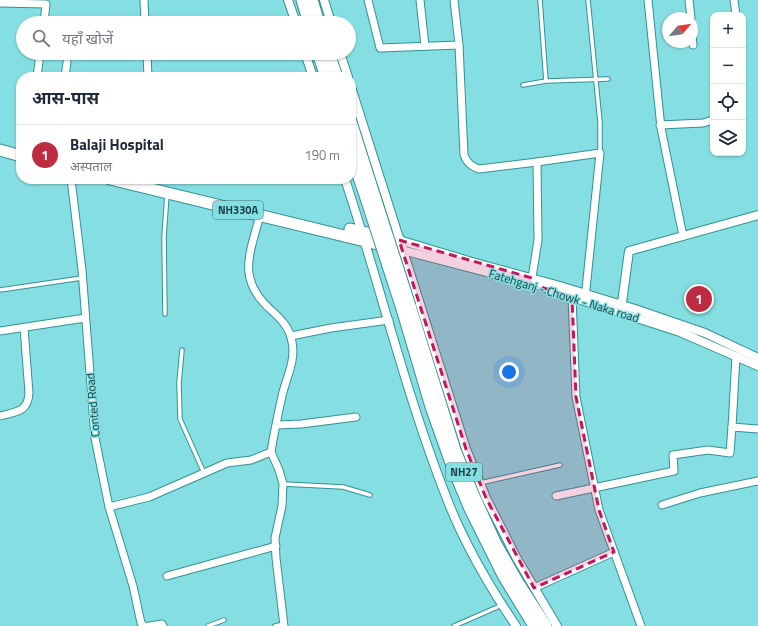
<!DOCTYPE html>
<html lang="hi">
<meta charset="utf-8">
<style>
:root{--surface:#fff;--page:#f2f2f3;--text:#1f2937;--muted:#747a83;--line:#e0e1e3;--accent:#bd2c40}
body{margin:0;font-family:"Titillium Web","Noto Sans Devanagari",sans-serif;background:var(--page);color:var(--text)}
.controls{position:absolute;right:12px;top:12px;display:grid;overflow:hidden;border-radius:8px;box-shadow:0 1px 3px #0004}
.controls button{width:36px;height:36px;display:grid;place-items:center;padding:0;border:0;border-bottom:1px solid var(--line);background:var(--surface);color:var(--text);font:20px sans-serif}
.compass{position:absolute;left:662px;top:12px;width:36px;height:36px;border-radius:50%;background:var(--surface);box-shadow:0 1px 3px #0004;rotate:61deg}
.you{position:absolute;left:509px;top:372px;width:14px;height:14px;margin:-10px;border:3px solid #fff;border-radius:50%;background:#1a73e8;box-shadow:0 0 0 6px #1a73e833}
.badge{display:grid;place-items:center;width:26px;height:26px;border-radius:50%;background:var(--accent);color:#fff;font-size:13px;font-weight:700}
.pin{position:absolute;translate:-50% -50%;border:2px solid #fff;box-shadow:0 1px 4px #0006}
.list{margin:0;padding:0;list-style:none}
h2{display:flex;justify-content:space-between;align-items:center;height:52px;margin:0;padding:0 16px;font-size:17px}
h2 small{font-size:13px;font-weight:400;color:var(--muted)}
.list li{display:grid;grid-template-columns:26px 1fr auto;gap:12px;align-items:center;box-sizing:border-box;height:60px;padding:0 16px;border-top:1px solid var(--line)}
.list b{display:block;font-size:15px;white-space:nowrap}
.list p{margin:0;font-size:13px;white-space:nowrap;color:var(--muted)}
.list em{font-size:13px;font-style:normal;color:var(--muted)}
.icon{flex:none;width:22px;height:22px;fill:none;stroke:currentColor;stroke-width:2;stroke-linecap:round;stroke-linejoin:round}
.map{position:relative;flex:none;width:758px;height:626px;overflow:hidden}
.search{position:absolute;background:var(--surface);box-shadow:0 1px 3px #0004;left:16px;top:16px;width:340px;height:44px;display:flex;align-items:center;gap:10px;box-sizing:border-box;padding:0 14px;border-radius:22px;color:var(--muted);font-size:15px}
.panel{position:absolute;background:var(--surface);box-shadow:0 1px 3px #0004;left:16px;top:72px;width:340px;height:112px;border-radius:16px}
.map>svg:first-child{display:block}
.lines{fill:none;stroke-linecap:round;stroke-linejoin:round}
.service-casing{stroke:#329194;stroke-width:5.5}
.minor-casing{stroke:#329194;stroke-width:9}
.tertiary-casing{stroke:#329194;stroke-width:10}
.trunk-casing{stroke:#329194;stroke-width:13}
.service{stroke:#fff;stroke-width:3.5}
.minor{stroke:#fff;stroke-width:7}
.tertiary{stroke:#fff;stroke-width:8}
.trunk{stroke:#fff;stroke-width:11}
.trunk-bridge-casing{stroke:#329194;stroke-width:13;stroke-linecap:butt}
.trunk-bridge{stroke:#fff;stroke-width:11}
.marked{fill:#c2185b;fill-opacity:0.2;stroke:#c2185b;stroke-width:3;stroke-dasharray:8 5;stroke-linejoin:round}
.labels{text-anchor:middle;stroke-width:3;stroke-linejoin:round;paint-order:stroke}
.shield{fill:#85dfe2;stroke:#396f71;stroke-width:1}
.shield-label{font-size:11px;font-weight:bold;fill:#193f41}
.street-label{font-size:12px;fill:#193f41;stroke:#85dfe2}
</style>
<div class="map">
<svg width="758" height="626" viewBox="0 0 758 626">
<rect width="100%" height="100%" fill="#85dfe2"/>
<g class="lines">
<!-- service casing -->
<g class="service-casing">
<g id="service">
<polyline points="540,0 546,81"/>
<polyline points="588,0 600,122 600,153"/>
<polyline points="523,85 546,81 608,79"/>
<polyline points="0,290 82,278"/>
<polyline points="165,314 164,237 167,194"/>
<polyline points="182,350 179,383 180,419 204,473"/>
<polyline points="480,483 560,465"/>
<polyline points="283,484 343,487 370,495"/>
<polyline points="208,626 224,620"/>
<polyline points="275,626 284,624"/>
<polyline points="454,626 502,605"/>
</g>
</g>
<!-- minor casing -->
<g class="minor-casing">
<g id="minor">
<polyline points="144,0 145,23"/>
<polyline points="368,0 380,48 459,45"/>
<polyline points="420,0 425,46"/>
<path d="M454,0L459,45L464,155C467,163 471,166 479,169L537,162"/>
<polyline points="648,0 661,128 683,236"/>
<polyline points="689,0 691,18"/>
<polyline points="734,0 736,15"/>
<polyline points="0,3 46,4 44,23"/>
<polyline points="692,35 693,45"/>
<polyline points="147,53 148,77"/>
<polyline points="37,77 40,53"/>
<polyline points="65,77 67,62"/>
<polyline points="660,125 703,123 713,120"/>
<polyline points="71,179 82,270 95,438 109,507 133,586 141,623 144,626"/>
<polyline points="531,284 538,240 537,162 600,153 585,299"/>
<polyline points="572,297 576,397 599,510 641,626"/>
<polyline points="0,331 85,318"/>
<polyline points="291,336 331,328 389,320"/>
<path d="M0,416C16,412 28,412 29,393L24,328"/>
<polyline points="277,425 301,424 356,417"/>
<polyline points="732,427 736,356"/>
<polyline points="271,452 279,470 283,484 282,506 275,538 276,558 284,626"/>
<polyline points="556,496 674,471 673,455 708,450 730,453 732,427 758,429"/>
<polyline points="662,505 700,493 758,481"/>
<path d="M109,507L149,497L227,463L251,460L271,452C274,433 278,414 282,396C286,378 296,361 292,342C290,328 281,319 271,310C236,279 250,254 260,215"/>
<polyline points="167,576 276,546"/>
<polyline points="534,588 614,552"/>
<polyline points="149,626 162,624 163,626"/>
</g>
</g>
<!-- tertiary casing -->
<g class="tertiary-casing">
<g id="tertiary">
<polyline points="288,0 296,23"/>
<polyline points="324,0 331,23"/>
<polyline points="305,53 313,77"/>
<polyline points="340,53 348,77"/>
<polyline points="351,87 466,449 486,498 516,557 557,626"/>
<path d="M345,179C380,285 406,395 447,499C464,543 489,586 516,626"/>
<polyline points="399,240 472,262 560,286 635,309 705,333 758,358"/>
<polyline points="402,250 537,285 584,301 680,332 758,366"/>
<polyline points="621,310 629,251 758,215"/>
</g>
</g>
<!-- trunk casing -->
<g class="trunk-casing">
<g id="trunk">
<polyline points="302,0 309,23"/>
<polyline points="312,0 319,23"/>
<polyline points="318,53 326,77"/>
<polyline points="329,53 337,77"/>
<polyline points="351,122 371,185"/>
<polyline points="0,150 21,156"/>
<polyline points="351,156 362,186"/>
<polyline points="110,179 402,250"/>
<polyline points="350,229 399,240"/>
<polyline points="410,306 455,450 474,496 496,544 517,581 546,626"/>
<polyline points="402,309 431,407 452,466 470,509 504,577 534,626"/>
</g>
</g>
<!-- service -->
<use href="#service" class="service"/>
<!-- minor -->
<use href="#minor" class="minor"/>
<!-- tertiary -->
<use href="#tertiary" class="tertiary"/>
<!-- trunk -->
<use href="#trunk" class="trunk"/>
<!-- trunk-bridge casing -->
<g class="trunk-bridge-casing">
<g id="trunk-bridge">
<polyline points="371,185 410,306"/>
<polyline points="362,186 402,309"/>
</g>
</g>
<!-- trunk-bridge -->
<use href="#trunk-bridge" class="trunk-bridge"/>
</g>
<!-- marked area -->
<path class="marked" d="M399,240L532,278L531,284L572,297L576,397L599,510L614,552L534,588L486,498L466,449Z"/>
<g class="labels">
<!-- shield labels -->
<g class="shield">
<rect x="213" y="201" width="50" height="18" rx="3"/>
<rect x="446" y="463" width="36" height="18" rx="3"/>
</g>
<g class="shield-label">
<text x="238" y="214">NH330A</text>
<text x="464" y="476">NH27</text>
</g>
<!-- street labels -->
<g class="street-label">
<text transform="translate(564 296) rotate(17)" y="4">Fatehganj - Chowk - Naka road</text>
<text transform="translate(93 405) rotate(-95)" y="4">Conted Road</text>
</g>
</g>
</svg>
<div class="controls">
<button>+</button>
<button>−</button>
<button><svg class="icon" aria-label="locate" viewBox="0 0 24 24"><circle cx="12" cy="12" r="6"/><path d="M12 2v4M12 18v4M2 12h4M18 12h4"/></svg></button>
<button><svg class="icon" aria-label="layers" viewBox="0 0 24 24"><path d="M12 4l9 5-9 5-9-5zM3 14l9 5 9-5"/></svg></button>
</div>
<svg class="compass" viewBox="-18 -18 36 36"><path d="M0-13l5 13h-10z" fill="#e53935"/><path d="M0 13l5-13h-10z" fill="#747a83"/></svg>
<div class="you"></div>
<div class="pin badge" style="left:699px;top:299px">1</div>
<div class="search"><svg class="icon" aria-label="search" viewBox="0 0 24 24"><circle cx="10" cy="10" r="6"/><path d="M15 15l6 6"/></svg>यहाँ खोजें</div>
<section class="panel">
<h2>आस-पास<small></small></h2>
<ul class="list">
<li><span class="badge">1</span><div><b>Balaji Hospital</b><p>अस्पताल</p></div><em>190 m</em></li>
</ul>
</section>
</div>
